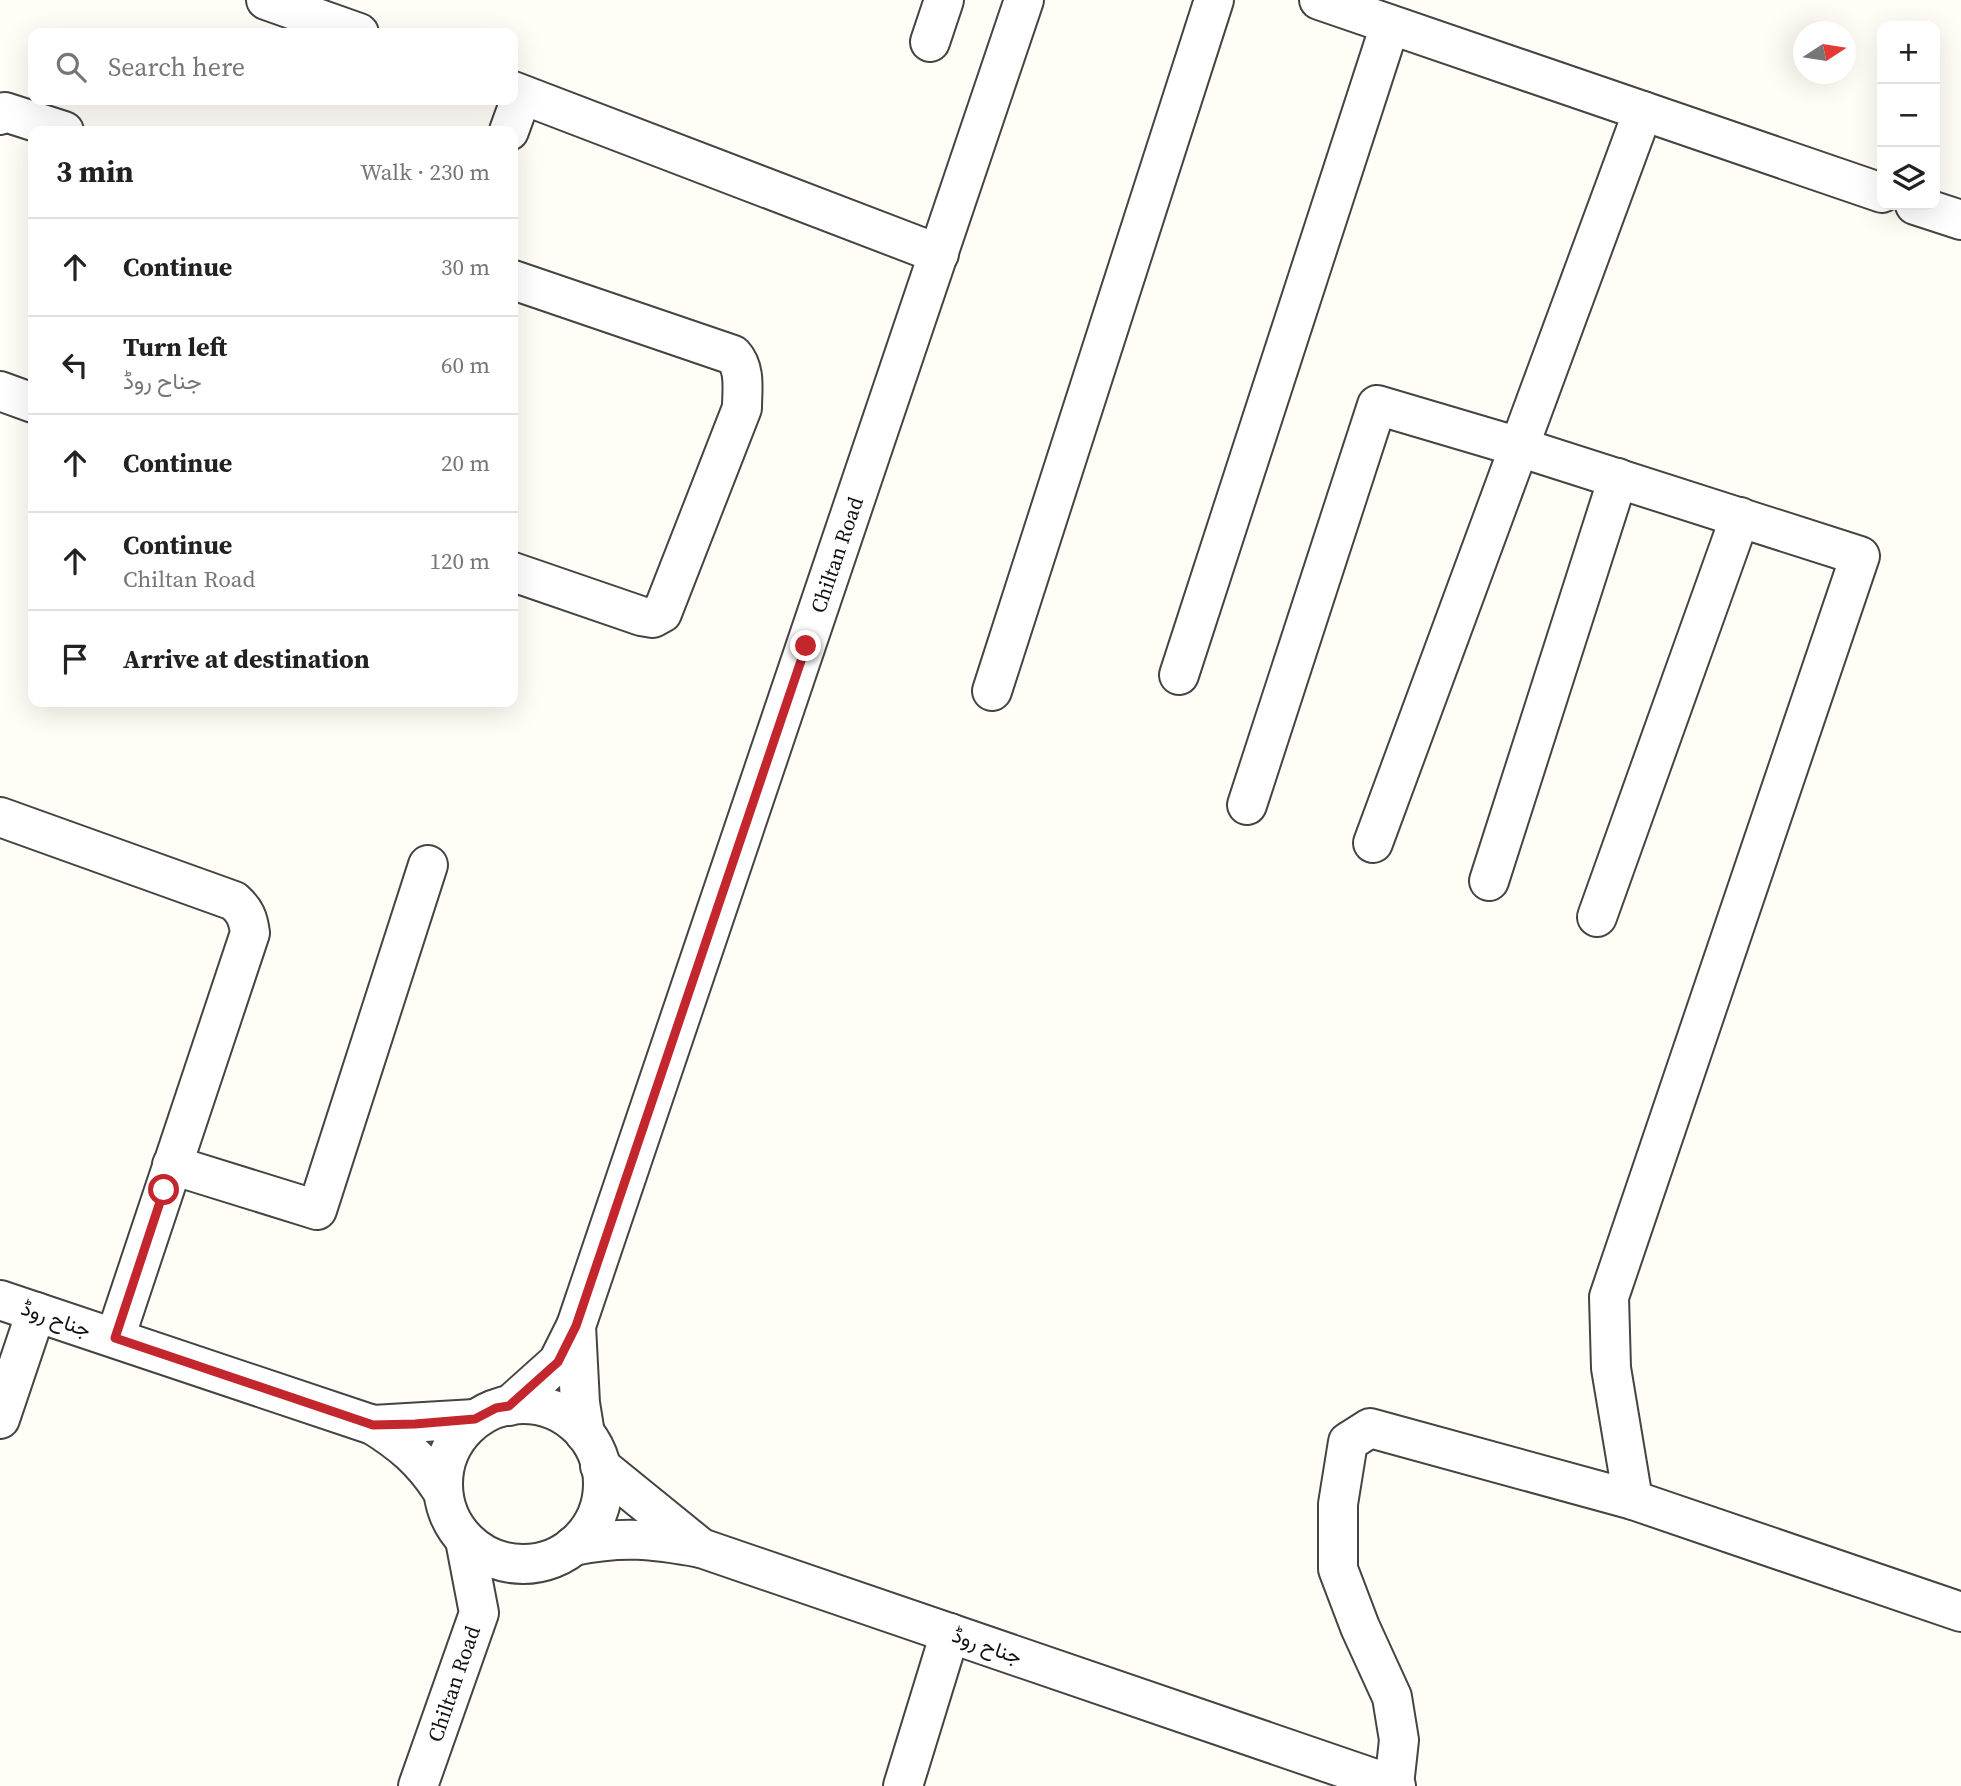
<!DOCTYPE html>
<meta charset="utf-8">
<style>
:root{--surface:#fff;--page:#f2f2f2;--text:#222;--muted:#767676;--line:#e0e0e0}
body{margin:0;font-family:"Source Serif 4",Vazirmatn,serif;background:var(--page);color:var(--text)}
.controls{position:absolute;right:21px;top:21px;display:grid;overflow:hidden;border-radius:14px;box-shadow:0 7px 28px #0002}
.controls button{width:63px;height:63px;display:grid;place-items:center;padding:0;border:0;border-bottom:2px solid var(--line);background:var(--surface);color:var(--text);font:35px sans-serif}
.compass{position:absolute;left:1793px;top:21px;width:63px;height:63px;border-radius:50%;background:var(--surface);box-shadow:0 7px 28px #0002;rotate:78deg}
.stop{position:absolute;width:21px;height:21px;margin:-16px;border:5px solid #c4262e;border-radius:50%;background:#fff}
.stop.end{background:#c4262e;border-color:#fff;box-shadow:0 2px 7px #0008}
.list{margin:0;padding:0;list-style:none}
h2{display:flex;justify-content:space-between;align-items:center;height:91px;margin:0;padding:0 28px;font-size:30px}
h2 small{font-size:23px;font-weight:400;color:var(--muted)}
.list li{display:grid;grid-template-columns:46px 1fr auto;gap:21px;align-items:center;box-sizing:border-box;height:98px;padding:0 28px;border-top:2px solid var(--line)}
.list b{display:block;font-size:26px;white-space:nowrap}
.list p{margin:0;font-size:23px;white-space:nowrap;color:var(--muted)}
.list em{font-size:23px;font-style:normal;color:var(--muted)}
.icon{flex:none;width:38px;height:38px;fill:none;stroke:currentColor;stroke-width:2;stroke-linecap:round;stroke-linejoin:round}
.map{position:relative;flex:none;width:1961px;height:1786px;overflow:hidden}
.search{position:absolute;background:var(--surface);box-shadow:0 7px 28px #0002;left:28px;top:28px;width:490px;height:77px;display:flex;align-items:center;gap:18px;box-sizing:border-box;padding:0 24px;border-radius:14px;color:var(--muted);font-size:26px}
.panel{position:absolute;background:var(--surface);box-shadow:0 7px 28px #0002;left:28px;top:126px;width:490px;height:581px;border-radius:14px}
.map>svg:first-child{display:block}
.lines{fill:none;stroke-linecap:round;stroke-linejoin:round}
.minor-casing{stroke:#444;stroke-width:42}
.minor{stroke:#fff;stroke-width:38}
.route{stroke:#c4262e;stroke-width:9}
.labels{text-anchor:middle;stroke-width:7;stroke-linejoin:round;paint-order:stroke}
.street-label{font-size:21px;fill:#111;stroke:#fff}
</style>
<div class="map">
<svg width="1961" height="1786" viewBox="0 0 1961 1786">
<rect width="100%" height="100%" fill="#fffdf5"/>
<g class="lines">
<!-- minor casing -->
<g class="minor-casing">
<g id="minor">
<polyline points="266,0 359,33"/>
<polyline points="1319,0 1882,193"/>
<polyline points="930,42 944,0"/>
<polyline points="513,91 939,254"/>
<polyline points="0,115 5,112 64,131"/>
<polyline points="509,131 522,95"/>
<polyline points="1915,205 1961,220"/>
<path d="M513,280L733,355C746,369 742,390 742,408L662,613L653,618L641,616L513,572"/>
<polyline points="0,391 33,403"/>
<polyline points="1179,675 1390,25"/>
<polyline points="992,691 1214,0"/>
<polyline points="1247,805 1377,405 1519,447 1860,556 1609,1297 1611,1368 1633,1500"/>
<path d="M0,817L234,901C245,911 248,918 250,933L115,1338"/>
<polyline points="1373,843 1643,111"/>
<polyline points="1489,881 1618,478"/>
<polyline points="1597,917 1740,517"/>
<polyline points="172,1165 317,1210 428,865"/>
<polyline points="0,1300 373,1425 475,1419"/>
<circle cx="523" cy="1484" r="80"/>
<polyline points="509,1406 558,1362 576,1326"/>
<polyline points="0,1419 36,1312"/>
<path d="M373,1425C402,1443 422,1460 441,1489"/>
<polyline points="585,1434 580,1403 576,1326 1024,0"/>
<polyline points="600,1466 701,1548 1396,1786"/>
<path d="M573,1546C623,1536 651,1539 701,1548"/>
<polyline points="1394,1785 1399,1740 1392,1697 1360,1627 1338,1569 1338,1504 1348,1442 1370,1428 1633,1500 1961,1612"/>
<polyline points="418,1786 479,1613 465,1540"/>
<polyline points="903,1786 950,1633"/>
</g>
</g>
<!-- minor -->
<use href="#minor" class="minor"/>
</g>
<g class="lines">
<!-- route -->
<polyline class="route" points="164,1190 115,1338 373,1425 415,1424 475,1419 496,1408 509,1406 558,1362 576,1326 806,646"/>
</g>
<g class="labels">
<!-- street labels -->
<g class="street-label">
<text transform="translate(837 555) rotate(-71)" y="7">Chiltan Road</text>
<text transform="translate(56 1319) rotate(19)" y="7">جناح روڈ</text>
<text transform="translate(987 1646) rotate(19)" y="7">جناح روڈ</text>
<text transform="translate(454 1684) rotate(-71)" y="7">Chiltan Road</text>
</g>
</g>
</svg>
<div class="controls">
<button>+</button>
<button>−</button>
<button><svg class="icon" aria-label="layers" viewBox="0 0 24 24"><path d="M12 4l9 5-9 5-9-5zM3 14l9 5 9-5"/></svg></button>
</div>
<svg class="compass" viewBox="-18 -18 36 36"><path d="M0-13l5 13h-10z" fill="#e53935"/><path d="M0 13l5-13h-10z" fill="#767676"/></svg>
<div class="stop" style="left:164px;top:1190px"></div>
<div class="stop end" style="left:806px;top:646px"></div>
<div class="search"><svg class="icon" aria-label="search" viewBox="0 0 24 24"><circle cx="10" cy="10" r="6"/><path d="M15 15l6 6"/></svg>Search here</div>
<section class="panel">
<h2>3 min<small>Walk · 230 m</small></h2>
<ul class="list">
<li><svg class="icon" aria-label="ahead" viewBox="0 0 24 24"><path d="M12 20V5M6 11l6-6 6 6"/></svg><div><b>Continue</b></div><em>30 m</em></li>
<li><svg class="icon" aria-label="left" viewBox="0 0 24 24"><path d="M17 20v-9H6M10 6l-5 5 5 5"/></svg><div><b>Turn left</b><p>جناح روڈ</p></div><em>60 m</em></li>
<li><svg class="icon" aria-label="ahead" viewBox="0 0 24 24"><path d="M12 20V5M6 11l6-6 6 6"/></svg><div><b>Continue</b></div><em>20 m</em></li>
<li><svg class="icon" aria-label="ahead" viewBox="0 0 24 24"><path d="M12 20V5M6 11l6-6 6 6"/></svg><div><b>Continue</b><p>Chiltan Road</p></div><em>120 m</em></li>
<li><svg class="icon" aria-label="arrive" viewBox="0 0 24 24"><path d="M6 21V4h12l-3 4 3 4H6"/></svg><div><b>Arrive at destination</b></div></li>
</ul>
</section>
</div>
